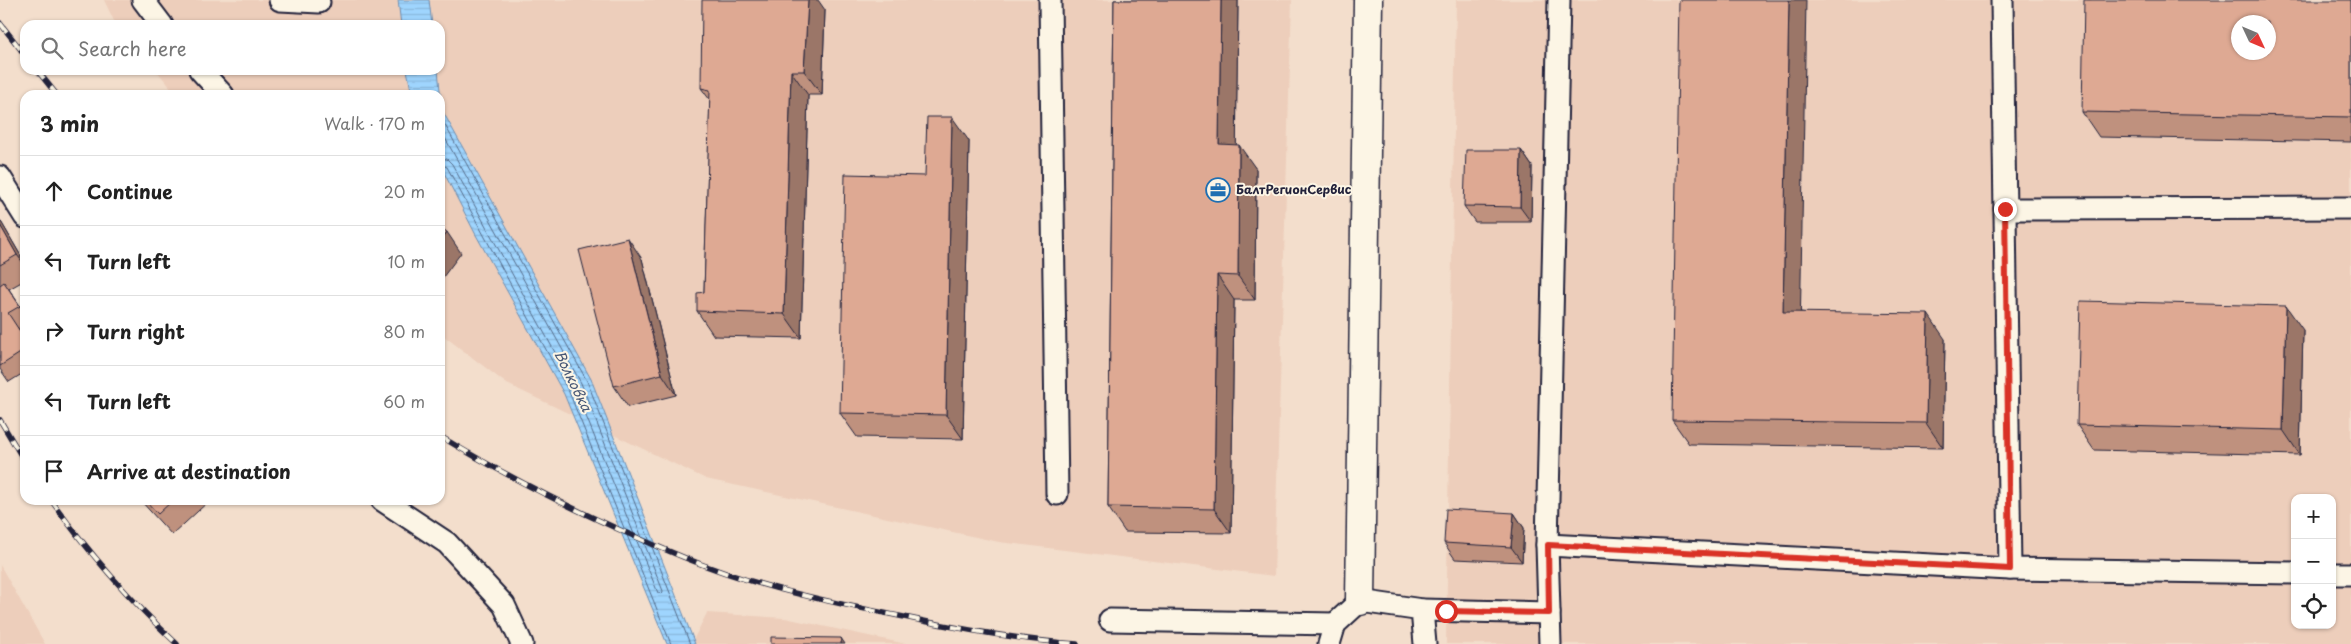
<!DOCTYPE html>
<meta charset="utf-8">
<style>
:root{--surface:#fff;--page:#f6f6f6;--text:#222;--muted:#767676;--line:#e0e0e0}
body{margin:0;font-family:"Playpen Sans",sans-serif;background:var(--page);color:var(--text)}
.controls{position:absolute;right:15px;bottom:15px;display:grid;overflow:hidden;border-radius:10px;box-shadow:0 1px 4px #0004}
.controls button{width:45px;height:45px;display:grid;place-items:center;padding:0;border:0;border-bottom:1px solid var(--line);background:var(--surface);color:var(--text);font:25px sans-serif}
.compass{position:absolute;left:2231px;top:15px;width:45px;height:45px;border-radius:50%;background:var(--surface);box-shadow:0 1px 4px #0004;rotate:134deg}
.stop{position:absolute;width:15px;height:15px;margin:-11px;border:4px solid #d93025;border-radius:50%;background:#fff}
.stop.end{background:#d93025;border-color:#fff;box-shadow:0 1px 5px #0008}
.list{margin:0;padding:0;list-style:none}
h2{display:flex;justify-content:space-between;align-items:center;height:65px;margin:0;padding:0 20px;font-size:21px}
h2 small{font-size:16px;font-weight:400;color:var(--muted)}
.list li{display:grid;grid-template-columns:32px 1fr auto;gap:15px;align-items:center;box-sizing:border-box;height:70px;padding:0 20px;border-top:1px solid var(--line)}
.list b{display:block;font-size:19px;white-space:nowrap}
.list em{font-size:16px;font-style:normal;color:var(--muted)}
.icon{flex:none;width:28px;height:28px;fill:none;stroke:currentColor;stroke-width:2;stroke-linecap:round;stroke-linejoin:round}
.map{position:relative;flex:none;width:2351px;height:644px;overflow:hidden}
.search{position:absolute;background:var(--surface);box-shadow:0 1px 4px #0004;left:20px;top:20px;width:425px;height:55px;display:flex;align-items:center;gap:12px;box-sizing:border-box;padding:0 18px;border-radius:15px;color:var(--muted);font-size:19px}
.panel{position:absolute;background:var(--surface);box-shadow:0 1px 4px #0004;left:20px;top:90px;width:425px;height:415px;border-radius:15px}
.map>svg:first-child{display:block}
.built{fill:#edcebb;fill-rule:evenodd}
.water{fill:url(#water-rules);stroke:#6d8db0}
.lines{fill:none;stroke-linecap:round;stroke-linejoin:round}
.shore{stroke:#546a89;stroke-width:1}
.lane-casing{stroke:#22223b;stroke-width:25}
.street-casing{stroke:#22223b;stroke-width:31}
.lane{stroke:#fcf5e5;stroke-width:21}
.street{stroke:#fcf5e5;stroke-width:28}
.rail-casing{stroke:#22223b;stroke-width:5.5}
.rail{stroke:#fcf5e5;stroke-width:4;stroke-dasharray:11;stroke-linecap:butt}
.wall{fill:#bf917e;stroke:#22223b}
.shaded-wall{fill:#9b7667;stroke:#22223b}
.building{fill:#dea993;stroke:#22223b;fill-rule:evenodd}
.route{stroke:#d93025;stroke-width:6}
.labels{text-anchor:middle;stroke-width:4;stroke-linejoin:round;paint-order:stroke}
.poi-label{font-size:12px;font-weight:bold;fill:#22223b;stroke:#fcf5e5;text-anchor:start}
.water-label{font-size:14px;font-style:italic;fill:#485876;stroke:#fcf5e5}
</style>
<div class="map">
<svg width="2351" height="644" viewBox="0 0 2351 644">
<defs>
<pattern id="water-rules" width="6" height="5" patternUnits="userSpaceOnUse" patternTransform="scale(1.25)"><rect width="6" height="5" fill="#9fd5fe"/><path d="M0 2.5h6" fill="none" stroke="#89b7db"/></pattern>
</defs>
<rect width="100%" height="100%" fill="#f3decc"/>
<filter id="ink" filterUnits="userSpaceOnUse"><feTurbulence type="fractalNoise" baseFrequency=".02" numOctaves="2"/><feDisplacementMap in="SourceGraphic" scale="10" xChannelSelector="R" yChannelSelector="G"/><feConvolveMatrix kernelMatrix="1 2 1 2 8 2 1 2 1" color-interpolation-filters="sRGB"/></filter>
<g filter="url(#ink)">
<!-- built -->
<g class="built">
<polygon points="104,0 1292,0 1274,576 999,542 706,479 507,384 440,333 440,95 177,95 156,70 440,70 440,25 116,25"/>
<path d="M1456,0H2351V644H1446ZM2238,22H2268V52H2238ZM2295,498H2332V625H2295Z"/>
<polygon points="0,565 45,644 0,644"/>
<polygon points="707,613 785,618 906,644 691,644"/>
</g>
<!-- water -->
<g class="water">
<polygon points="398,0 429,0 432,25 401,25"/>
<polygon points="407,70 438,70 442,110 591,379 695,644 667,644 564,394 476,235 440,165 440,95 412,95"/>
</g>
<g class="lines">
<!-- shore -->
<g class="shore">
<polyline points="440,116 587,381 690,644"/>
<polyline points="440,129 581,383 663,591 662,594 658,593 575,389 452,164 447,159 440,158"/>
<polyline points="440,164 447,167 569,392 671,644"/>
</g>
<!-- lane casing -->
<g class="lane-casing">
<g id="lane">
<polyline points="143,0 162,25"/>
<polyline points="280,0 319,2"/>
<polyline points="1050,0 1057,494"/>
<polyline points="2002,0 2010,569"/>
<polyline points="200,70 223,95"/>
<polyline points="0,177 25,217"/>
<polyline points="2005,209 2351,208"/>
<polyline points="382,500 447,543 504,605 522,644"/>
<polyline points="1547,545 2010,569 2295,573"/>
<polyline points="2332,574 2351,574"/>
<polyline points="1422,610 1549,613"/>
<polyline points="1110,620 1335,624"/>
<polyline points="1329,644 1335,624 1360,601 1422,610 1425,644"/>
<polyline points="1550,644 1547,545 1559,0"/>
</g>
</g>
<!-- street casing -->
<g class="street-casing">
<polyline id="street" points="1360,601 1368,0"/>
</g>
<!-- lane -->
<use href="#lane" class="lane"/>
<!-- street -->
<use href="#street" class="street"/>
<!-- rail casing -->
<g class="rail-casing">
<g id="rail">
<polyline points="0,23 25,55"/>
<polyline points="37,70 57,95"/>
<polyline points="0,420 25,462"/>
<path d="M440,436C517,483 600,523 683,557C755,587 834,603 909,618C965,630 1020,640 1077,644"/>
<path d="M51,500C88,552 130,600 177,644"/>
</g>
</g>
<!-- rail -->
<use href="#rail" class="rail"/>
</g>
<!-- wall -->
<g class="wall">
<polygon points="1114,0 1238,0 1236,145 1256,169 1255,300 1234,300 1231,533 1125,532 1108,507"/>
<polygon points="2351,0 2351,142 2099,137 2082,112"/>
<polygon points="825,10 822,95 808,95 801,338 714,336 697,311 704,292 710,100 701,88"/>
<polygon points="969,141 963,439 857,437 840,413 925,176"/>
<polygon points="1521,150 1532,166 1531,222 1475,222 1464,206"/>
<polygon points="0,220 25,263 25,280 9,289 25,313 25,325 19,328 25,337 25,372 9,382 0,369"/>
<polygon points="642,259 676,395 628,407 614,386"/>
<polygon points="1801,312 1945,339 1943,448 1689,444 1672,420"/>
<polygon points="2303,330 2300,455 2094,450 2077,425"/>
<polygon points="140,500 210,500 172,535"/>
<polygon points="1514,513 1524,528 1522,562 1455,559 1444,543"/>
</g>
<!-- shaded-wall -->
<g class="shaded-wall">
<polygon points="808,0 818,0 825,10 822,95 804,71"/>
<polygon points="1221,0 1238,0 1236,169 1219,144"/>
<polygon points="1789,0 1806,0 1800,336 1783,312"/>
<polygon points="791,71 808,95 801,338 784,314"/>
<polygon points="952,117 969,141 963,439 946,415"/>
<polygon points="1239,145 1256,169 1255,300 1238,276"/>
<polygon points="1521,150 1532,166 1531,222 1520,207"/>
<polygon points="0,220 25,263 25,265 17,255 0,225"/>
<polygon points="447,232 461,253 440,281 440,241"/>
<polygon points="628,238 642,259 676,395 662,374"/>
<polygon points="1217,275 1234,300 1231,533 1214,509"/>
<polygon points="2286,306 2303,330 2300,455 2283,430"/>
<polygon points="1928,314 1945,339 1943,448 1926,423"/>
<polygon points="1514,513 1524,528 1522,562 1511,547"/>
<polygon points="841,638 845,644 841,644"/>
</g>
<!-- building -->
<g class="building">
<polygon points="702,0 808,0 804,71 791,71 784,314 697,311 697,293 704,292 710,90 701,88"/>
<polygon points="1114,0 1221,0 1219,144 1239,145 1238,276 1217,275 1214,509 1108,507"/>
<polygon points="1679,0 1789,0 1783,312 1928,314 1926,423 1672,420"/>
<path d="M2084,0H2351V117L2082,112ZM2238,22H2268V52H2238Z"/>
<polygon points="927,117 952,117 946,415 840,413 845,174 925,176"/>
<polygon points="1466,150 1521,150 1520,207 1464,206"/>
<polygon points="0,225 17,255 0,265"/>
<polygon points="440,227 447,232 440,241"/>
<polygon points="628,238 662,374 614,386 579,250"/>
<polygon points="4,282 20,306 8,313 25,339 25,350 0,366 0,285"/>
<polygon points="2080,301 2286,306 2283,430 2077,425"/>
<polygon points="145,500 173,500 158,514"/>
<polygon points="1446,509 1514,513 1511,547 1444,543"/>
<polygon points="771,637 841,638 841,644 771,644"/>
</g>
</g>
<g class="lines" filter="url(#ink)">
<!-- route -->
<polyline class="route" points="1446,611 1549,613 1548,545 2010,569 2005,209"/>
</g>
<!-- icons -->
<defs>
<g id="office-ring" transform="scale(1.25)"><circle r="9.5" fill="#fcf5e5" stroke="#1f6fb2" stroke-width="1.5"/><path d="M-6-3h4V-5.5h4V-3h4V5H-6ZM-1-4.5V-3h2v-1.5ZM-6 0V1H6V0Z" fill="#1f6fb2"/></g>
</defs>
<g fill-rule="evenodd">
<use href="#office-ring" x="1218" y="190"/>
</g>
<g class="labels">
<!-- poi labels -->
<g class="poi-label">
<text x="1236" y="194">БалтРегионСервис</text>
</g>
<!-- water labels -->
<g class="water-label">
<text transform="translate(573 381) rotate(64)" y="5">Волковка</text>
</g>
</g>
</svg>
<div class="controls">
<button>+</button>
<button>−</button>
<button><svg class="icon" aria-label="locate" viewBox="0 0 24 24"><circle cx="12" cy="12" r="6"/><path d="M12 2v4M12 18v4M2 12h4M18 12h4"/></svg></button>
</div>
<svg class="compass" viewBox="-18 -18 36 36"><path d="M0-13l5 13h-10z" fill="#e53935"/><path d="M0 13l5-13h-10z" fill="#767676"/></svg>
<div class="stop" style="left:1446px;top:611px"></div>
<div class="stop end" style="left:2005px;top:209px"></div>
<div class="search"><svg class="icon" aria-label="search" viewBox="0 0 24 24"><circle cx="10" cy="10" r="6"/><path d="M15 15l6 6"/></svg>Search here</div>
<section class="panel">
<h2>3 min<small>Walk · 170 m</small></h2>
<ul class="list">
<li><svg class="icon" aria-label="ahead" viewBox="0 0 24 24"><path d="M12 20V5M6 11l6-6 6 6"/></svg><div><b>Continue</b></div><em>20 m</em></li>
<li><svg class="icon" aria-label="left" viewBox="0 0 24 24"><path d="M17 20v-9H6M10 6l-5 5 5 5"/></svg><div><b>Turn left</b></div><em>10 m</em></li>
<li><svg class="icon" aria-label="right" viewBox="0 0 24 24"><path d="M7 20v-9h11M14 6l5 5-5 5"/></svg><div><b>Turn right</b></div><em>80 m</em></li>
<li><svg class="icon" aria-label="left" viewBox="0 0 24 24"><path d="M17 20v-9H6M10 6l-5 5 5 5"/></svg><div><b>Turn left</b></div><em>60 m</em></li>
<li><svg class="icon" aria-label="arrive" viewBox="0 0 24 24"><path d="M6 21V4h12l-3 4 3 4H6"/></svg><div><b>Arrive at destination</b></div></li>
</ul>
</section>
</div>
